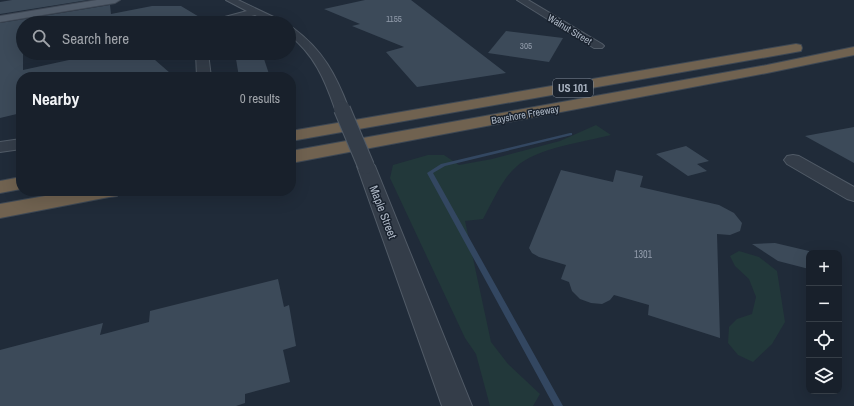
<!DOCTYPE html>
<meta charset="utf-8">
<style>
:root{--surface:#18202b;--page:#212833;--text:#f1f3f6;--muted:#9fa3a9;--line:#363e47}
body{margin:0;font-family:"Archivo Narrow",sans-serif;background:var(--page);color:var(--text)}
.controls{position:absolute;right:12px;bottom:12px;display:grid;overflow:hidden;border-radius:8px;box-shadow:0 4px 16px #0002}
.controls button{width:36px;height:36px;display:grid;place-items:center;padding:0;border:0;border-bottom:1px solid var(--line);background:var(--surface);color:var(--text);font:20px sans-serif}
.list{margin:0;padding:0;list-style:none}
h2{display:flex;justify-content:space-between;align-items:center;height:52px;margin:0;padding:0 16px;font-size:17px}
h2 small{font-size:13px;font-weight:400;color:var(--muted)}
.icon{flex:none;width:22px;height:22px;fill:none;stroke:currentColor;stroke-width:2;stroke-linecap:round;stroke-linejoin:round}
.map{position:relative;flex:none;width:854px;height:406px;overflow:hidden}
.search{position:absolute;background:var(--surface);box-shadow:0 4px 16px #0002;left:16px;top:16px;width:280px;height:44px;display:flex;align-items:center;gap:10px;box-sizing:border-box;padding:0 14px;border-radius:22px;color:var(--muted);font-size:15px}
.panel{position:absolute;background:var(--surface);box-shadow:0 4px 16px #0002;left:16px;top:72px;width:280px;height:124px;border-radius:16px}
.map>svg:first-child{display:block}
.green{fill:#22383a}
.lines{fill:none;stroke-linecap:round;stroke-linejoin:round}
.stream{fill:#334761;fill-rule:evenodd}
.building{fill:#3c4a59}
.minor-casing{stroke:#515b67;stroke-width:2}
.primary-casing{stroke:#3d4653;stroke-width:2}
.motorway-casing{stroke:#3e4854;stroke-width:2}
.minor{fill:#343d49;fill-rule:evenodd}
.primary{fill:#515c6a;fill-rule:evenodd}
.motorway{fill:#706250;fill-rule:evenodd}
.minor-bridge-casing{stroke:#515b67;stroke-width:18;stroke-linecap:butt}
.minor-bridge{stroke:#343d49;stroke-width:16}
.labels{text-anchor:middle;stroke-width:3;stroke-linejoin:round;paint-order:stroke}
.far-number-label{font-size:9px;fill:#929cab}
.far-street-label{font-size:10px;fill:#aeb8c6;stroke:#19222e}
.number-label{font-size:10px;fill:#929cab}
.shield{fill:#19222e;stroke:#818b98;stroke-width:1}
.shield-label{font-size:11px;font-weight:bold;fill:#aeb8c6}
.street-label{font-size:12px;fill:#aeb8c6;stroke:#19222e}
</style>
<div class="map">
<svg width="854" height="406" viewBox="0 0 854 406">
<rect width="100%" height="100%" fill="#202b39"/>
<!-- green -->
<g class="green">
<path d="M596,125L611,135C584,142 536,148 516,167C502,179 492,203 483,219L465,221L491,342L508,364L540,394L533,406H490L476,354L465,338L390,178L393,165L428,155H444L459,165L492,159L560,141Z"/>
<polygon points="739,251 759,257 777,271 785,322 772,344 753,362 738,355 728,343 729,327 737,319 752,314 756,297 749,279 735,266 730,256"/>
</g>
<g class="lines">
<!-- stream -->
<polygon class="stream" points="570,133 572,133 572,135 445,166 433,173 563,406 554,406 427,173 441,164"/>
</g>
<!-- building -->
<g class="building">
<polygon points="12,0 88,0 0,14 0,2"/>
<polygon points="365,0 411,0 506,73 417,87 386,52 404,47 352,26 360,24 324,9"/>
<polygon points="110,5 111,14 152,6 181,6 201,18 173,23 23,23 23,70 101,53 147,53 170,73 155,77 21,77 21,113 0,118 0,23"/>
<polygon points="506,31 563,38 549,62 488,53"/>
<polygon points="235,53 262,53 270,77 239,77"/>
<polygon points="854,127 854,163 805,136"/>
<polygon points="686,146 709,161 697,164 707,171 688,176 656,154"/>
<polygon points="561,170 613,182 616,170 643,176 640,187 719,205 734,213 742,223 740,231 730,235 717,234 720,338 648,315 649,305 614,295 610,300 602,304 591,303 580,299 572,291 569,282 561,279 566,265 539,257 532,253 529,248"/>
<polygon points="775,243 809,251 809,269 778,261 752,244"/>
<polygon points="278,279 284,307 289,305 296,346 283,350 290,382 245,394 245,403 236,406 0,406 0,350 103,323 100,335 149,322 150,311"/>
</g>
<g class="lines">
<!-- minor casing -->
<g class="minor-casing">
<g id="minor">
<polygon points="226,0 238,0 282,21 283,23 270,23 255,15 226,23 209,23 210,21 247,11"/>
<polygon points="517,0 528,0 602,44 604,46 602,48 594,48"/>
<path d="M289,27L293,28C323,50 336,75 349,109L347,112L342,113L337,112L335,109C325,80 314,54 289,35Z"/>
<polygon points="196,53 208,53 211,77 197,77"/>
<polygon points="21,139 21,149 0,152 0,142"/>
<polygon points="793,155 799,156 854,187 854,201 847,199 787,164 784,160 787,156"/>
<polygon points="366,161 372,162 375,166 472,406 442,406 357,166 360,162"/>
</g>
</g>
<!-- primary casing -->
<g class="primary-casing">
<polygon id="primary" points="97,0 120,0 115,3 0,22 0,16"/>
</g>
<!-- motorway casing -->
<g class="motorway-casing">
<g id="motorway">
<polygon points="796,44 801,45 802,48 801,51 291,141 291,131"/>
<polygon points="854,47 854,55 767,73 291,163 291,151 767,65"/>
<polygon points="21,177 21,189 0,193 0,181"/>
<polygon points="73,191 120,191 117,196 109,197 0,218 0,204"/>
</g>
</g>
<!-- minor -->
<use href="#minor" class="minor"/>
<!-- primary -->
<use href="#primary" class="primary"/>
<!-- motorway -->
<use href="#motorway" class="motorway"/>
<!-- minor-bridge casing -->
<g class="minor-bridge-casing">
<polyline id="minor-bridge" points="342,109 366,166"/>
</g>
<!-- minor-bridge -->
<use href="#minor-bridge" class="minor-bridge"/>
</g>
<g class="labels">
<!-- far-number labels -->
<g class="far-number-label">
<text x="394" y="22">1155</text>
<text x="526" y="49">305</text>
</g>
<!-- far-street labels -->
<g class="far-street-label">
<text transform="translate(570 29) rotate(31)" y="4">Walnut Street</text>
<text transform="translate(525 114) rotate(-10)" y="4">Bayshore Freeway</text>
</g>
<!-- number labels -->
<g class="number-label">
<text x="643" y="258">1301</text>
</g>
<!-- shield labels -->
<rect class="shield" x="553" y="79" width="40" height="18" rx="3"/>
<g class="shield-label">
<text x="573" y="92">US 101</text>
</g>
<!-- street labels -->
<g class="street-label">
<text transform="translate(383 212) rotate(69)" y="4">Maple Street</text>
</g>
</g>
</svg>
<div class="controls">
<button>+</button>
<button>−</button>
<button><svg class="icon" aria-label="locate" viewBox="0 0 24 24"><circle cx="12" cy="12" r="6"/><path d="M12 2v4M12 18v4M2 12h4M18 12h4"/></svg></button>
<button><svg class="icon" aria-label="layers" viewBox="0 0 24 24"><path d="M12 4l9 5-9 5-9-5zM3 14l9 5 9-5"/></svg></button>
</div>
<div class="search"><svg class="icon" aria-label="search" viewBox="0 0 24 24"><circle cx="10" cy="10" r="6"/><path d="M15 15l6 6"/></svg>Search here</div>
<section class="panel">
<h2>Nearby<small>0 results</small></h2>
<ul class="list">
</ul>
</section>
</div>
